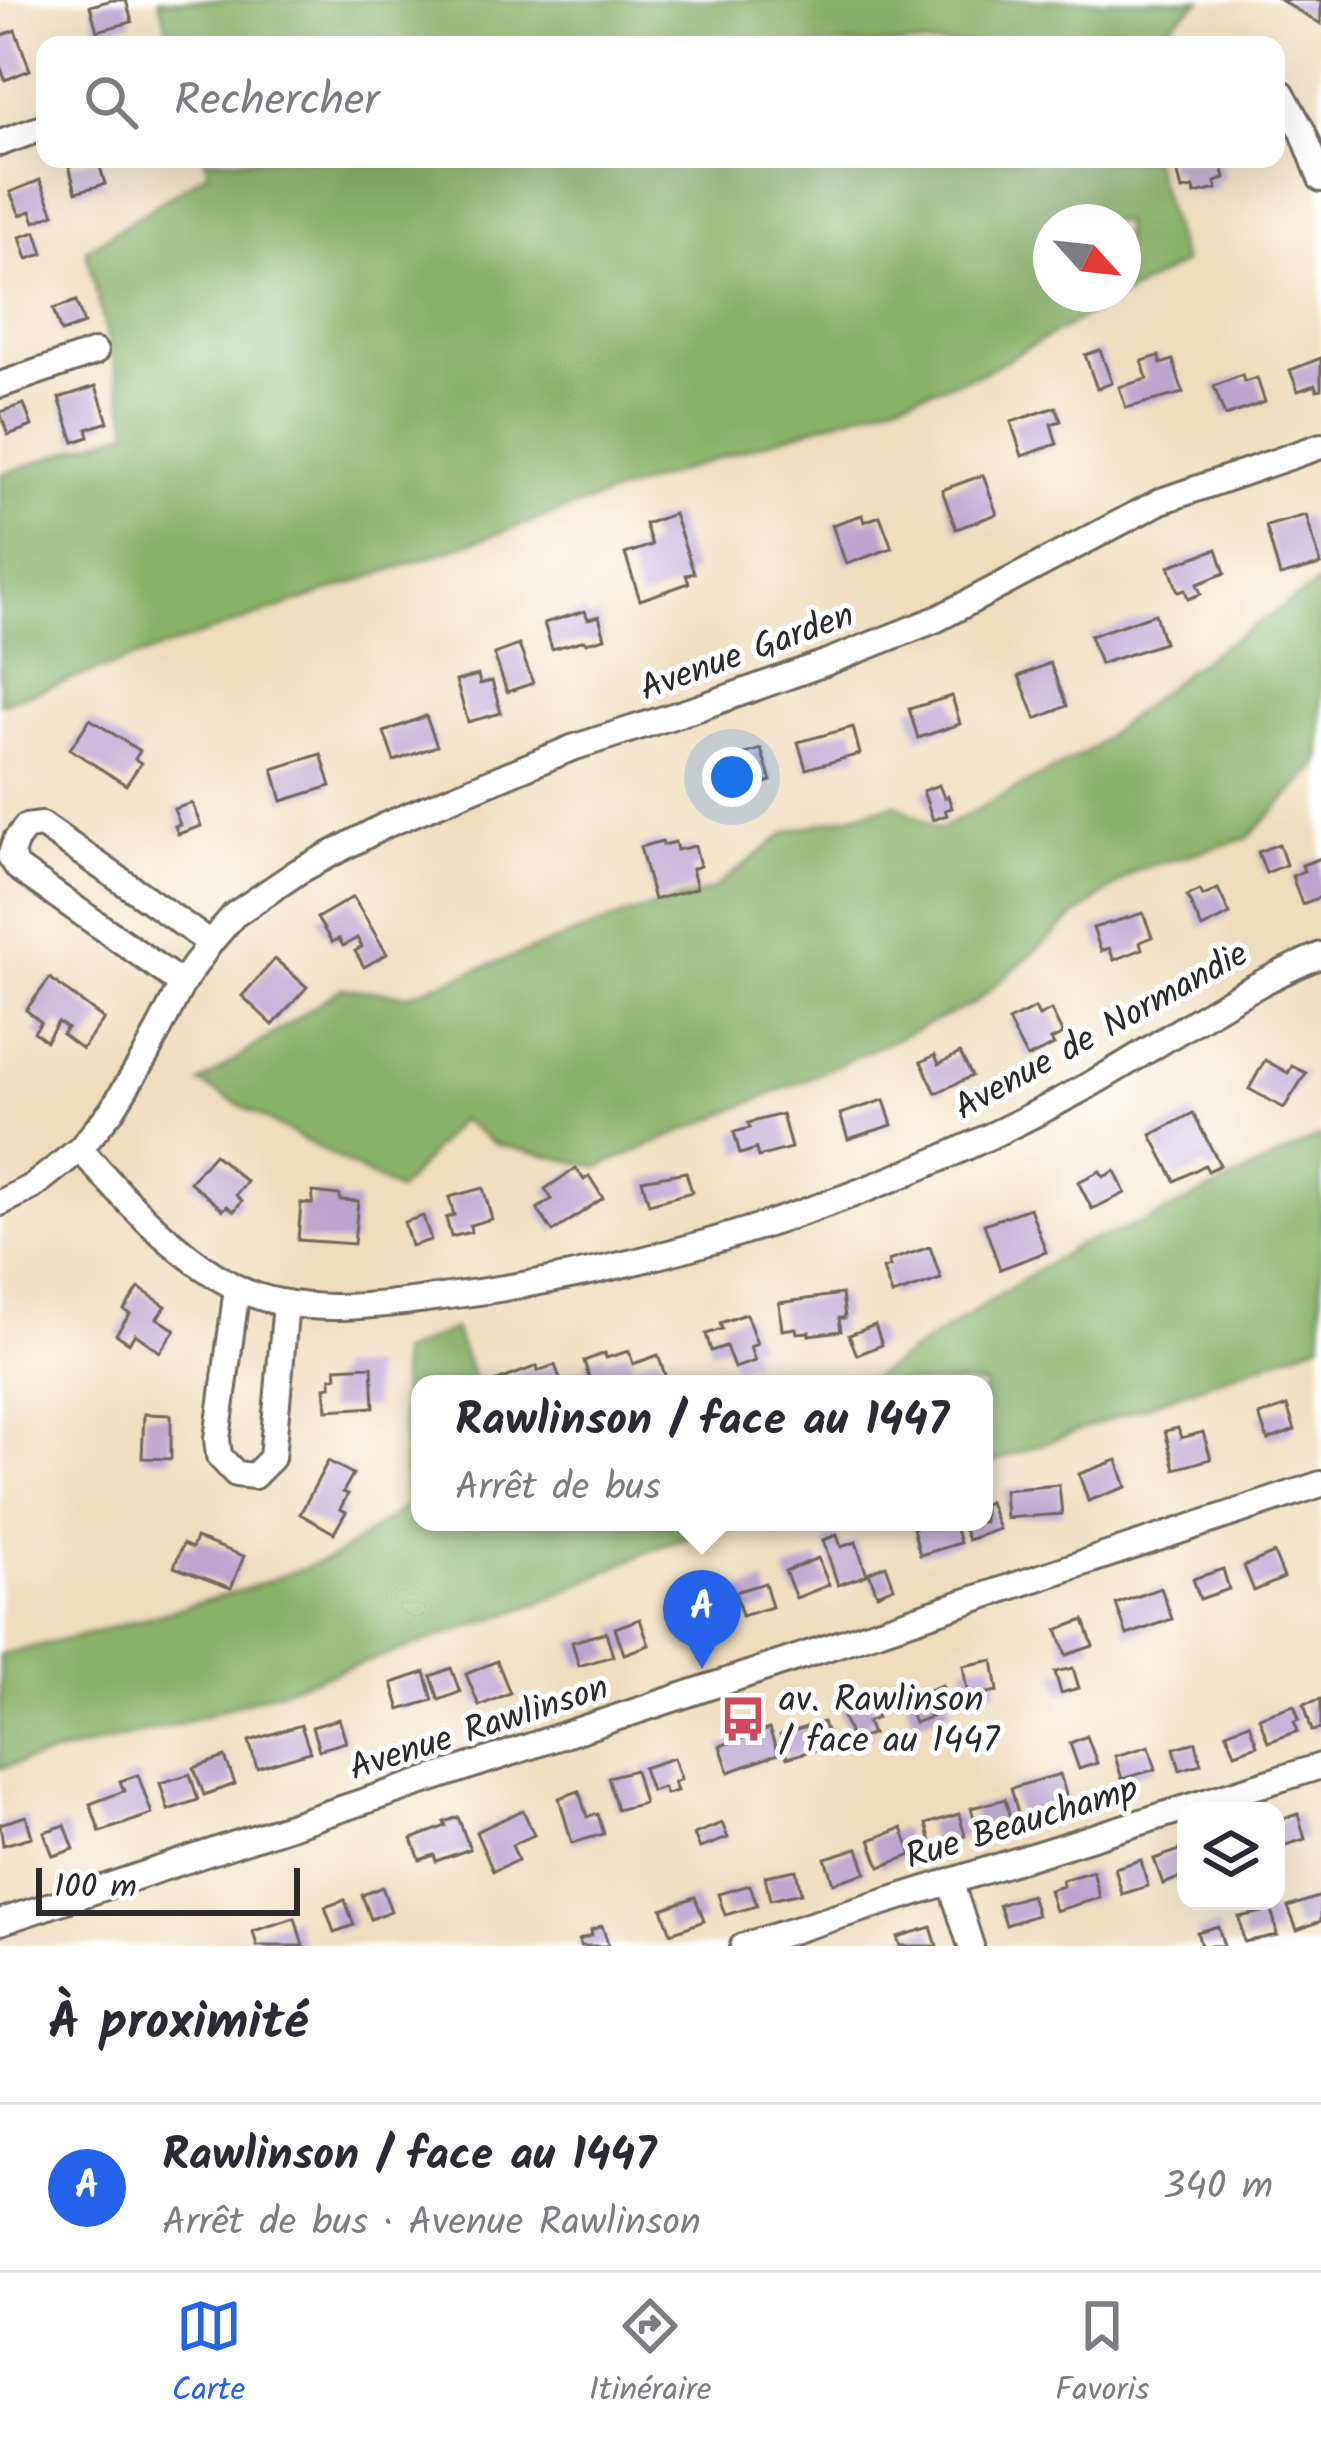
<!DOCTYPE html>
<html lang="fr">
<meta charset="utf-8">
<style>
:root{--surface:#fff;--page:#f2f2f3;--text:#2b2b33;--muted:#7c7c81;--line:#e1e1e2;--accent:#2563eb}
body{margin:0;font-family:Kalam,sans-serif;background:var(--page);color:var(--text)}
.controls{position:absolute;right:36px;bottom:36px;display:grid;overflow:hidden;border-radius:24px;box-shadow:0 12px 48px #0002}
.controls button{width:108px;height:108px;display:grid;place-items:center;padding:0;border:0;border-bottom:3px solid var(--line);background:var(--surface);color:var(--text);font:60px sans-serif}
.compass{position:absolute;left:1033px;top:204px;width:108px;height:108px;border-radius:50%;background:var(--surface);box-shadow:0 12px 48px #0002;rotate:117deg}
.scale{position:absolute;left:36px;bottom:30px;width:264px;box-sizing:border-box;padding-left:12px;border:6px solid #2b2b2b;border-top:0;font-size:33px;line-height:42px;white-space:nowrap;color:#2b2b2b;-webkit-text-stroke:9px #fff;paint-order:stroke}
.you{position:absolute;left:732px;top:777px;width:42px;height:42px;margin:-30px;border:9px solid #fff;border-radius:50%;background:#1a73e8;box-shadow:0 0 0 18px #1a73e833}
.badge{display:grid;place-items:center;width:78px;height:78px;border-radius:50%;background:var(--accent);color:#fff;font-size:39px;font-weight:700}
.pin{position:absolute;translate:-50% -99px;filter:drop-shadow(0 3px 6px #0008)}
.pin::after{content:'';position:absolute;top:63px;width:42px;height:36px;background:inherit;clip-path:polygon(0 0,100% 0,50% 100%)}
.popup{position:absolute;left:411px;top:1375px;width:582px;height:156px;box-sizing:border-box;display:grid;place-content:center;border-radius:24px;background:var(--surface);filter:drop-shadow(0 3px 9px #0005);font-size:39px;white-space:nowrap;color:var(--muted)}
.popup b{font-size:45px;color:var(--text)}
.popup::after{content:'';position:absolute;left:50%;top:100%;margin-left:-24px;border:24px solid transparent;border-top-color:var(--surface)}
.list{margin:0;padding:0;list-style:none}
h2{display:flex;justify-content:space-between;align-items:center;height:156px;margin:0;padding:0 48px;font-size:51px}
h2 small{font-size:39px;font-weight:400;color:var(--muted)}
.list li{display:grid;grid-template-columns:78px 1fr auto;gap:36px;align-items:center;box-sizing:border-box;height:168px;padding:0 48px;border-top:3px solid var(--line)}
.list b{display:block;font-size:45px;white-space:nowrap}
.list p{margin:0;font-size:39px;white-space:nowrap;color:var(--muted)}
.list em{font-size:39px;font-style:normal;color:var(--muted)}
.icon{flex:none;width:66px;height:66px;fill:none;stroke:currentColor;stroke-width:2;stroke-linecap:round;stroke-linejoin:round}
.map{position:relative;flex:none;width:1321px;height:1946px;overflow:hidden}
.search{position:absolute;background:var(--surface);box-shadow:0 12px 48px #0002;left:36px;right:36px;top:36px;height:132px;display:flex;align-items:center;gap:30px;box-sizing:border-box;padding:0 42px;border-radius:24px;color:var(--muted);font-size:45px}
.sheet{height:324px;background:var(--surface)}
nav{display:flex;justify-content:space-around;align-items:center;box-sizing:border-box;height:168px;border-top:3px solid var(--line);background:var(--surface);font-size:33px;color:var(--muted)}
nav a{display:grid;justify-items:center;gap:6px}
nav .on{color:var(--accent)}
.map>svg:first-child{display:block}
.forest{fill:#88b168;stroke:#5a6e4a;stroke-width:3;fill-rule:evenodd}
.building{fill:#baa5cf}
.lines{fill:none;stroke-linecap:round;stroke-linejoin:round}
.minor-casing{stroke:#6f695d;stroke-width:30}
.minor{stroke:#fff;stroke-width:24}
.labels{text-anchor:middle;stroke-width:10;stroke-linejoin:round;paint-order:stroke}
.street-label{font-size:36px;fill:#2b2b2b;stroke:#fff}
.poi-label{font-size:36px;fill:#2b2b2b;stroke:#fff;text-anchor:start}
</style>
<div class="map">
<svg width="1321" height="1946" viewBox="0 0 1321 1946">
<rect width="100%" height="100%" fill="#fff"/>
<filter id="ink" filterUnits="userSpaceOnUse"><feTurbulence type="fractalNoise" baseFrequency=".00833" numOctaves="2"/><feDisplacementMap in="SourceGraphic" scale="24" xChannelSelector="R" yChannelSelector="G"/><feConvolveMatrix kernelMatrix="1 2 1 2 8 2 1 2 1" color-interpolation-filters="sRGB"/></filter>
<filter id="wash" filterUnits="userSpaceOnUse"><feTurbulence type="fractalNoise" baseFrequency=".004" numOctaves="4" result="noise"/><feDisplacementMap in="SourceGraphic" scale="48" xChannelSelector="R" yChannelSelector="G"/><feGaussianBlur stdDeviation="2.7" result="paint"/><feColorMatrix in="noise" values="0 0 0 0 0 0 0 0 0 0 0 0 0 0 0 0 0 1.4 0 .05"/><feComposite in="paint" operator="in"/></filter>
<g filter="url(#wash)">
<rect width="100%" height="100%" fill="#edb"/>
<!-- forest -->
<g class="forest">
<polygon points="159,0 1201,0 1144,45 172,45"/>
<path d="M205,159H1152L1183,263L980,374L718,458L0,704V475L130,430L86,250L208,172ZM1123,222V294H1051V222Z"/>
<polygon points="1321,582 1321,757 1317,767 1248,838 1136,870 1073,918 973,1004 802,1081 599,1167 495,1144 460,1119 398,1191 200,1083 342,988 408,995 638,911 712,890 787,832 896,804 938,830 1088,751 1190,668"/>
<polygon points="1321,1136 1321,1342 984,1465 984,1384 862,1384 1077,1245 1143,1223"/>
<polygon points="454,1329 476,1384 420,1384 420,1522 741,1522 654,1549 542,1602 390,1654 181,1723 0,1768 0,1655 93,1633 246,1589 336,1556 407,1506 399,1353"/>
</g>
<g id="blocks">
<!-- building -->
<g class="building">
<polygon points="112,0 126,0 132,22 97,31 90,6"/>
<polygon points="1280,0 1321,0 1321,24"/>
<polygon points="15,30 30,70 5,80 0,65 0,36"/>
<polygon points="93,159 98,159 105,184 76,192 69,166"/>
<polygon points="1168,159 1221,159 1225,179 1215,182 1217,189 1195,194 1194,188 1182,190 1177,170 1171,171"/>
<polygon points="40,180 54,214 35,222 31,211 20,215 10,192"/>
<polygon points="36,232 43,254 27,259 20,237"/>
<polygon points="76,301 84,324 61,332 53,309"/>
<polygon points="1100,350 1112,383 1097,389 1085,355"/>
<polygon points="1159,356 1161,364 1173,360 1183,393 1126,408 1119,387 1147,379 1142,361"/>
<polygon points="1321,358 1321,389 1317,390 1315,385 1298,391 1290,370"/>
<polygon points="1242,375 1244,382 1257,378 1265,402 1225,416 1214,386"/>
<polygon points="96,386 108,422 87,429 89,437 74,442 59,398"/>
<polygon points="24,404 32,426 8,435 0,412"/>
<polygon points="1056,407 1061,421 1051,424 1057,444 1022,456 1011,422"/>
<polygon points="983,475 997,514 956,529 942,490"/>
<polygon points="674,514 694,573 686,575 689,583 640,600 625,554 652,545 645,524"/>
<polygon points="862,515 864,522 880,516 892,548 846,564 832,525"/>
<polygon points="1306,515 1321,565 1280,576 1266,526"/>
<polygon points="1217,549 1225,573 1197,584 1201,594 1188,599 1185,590 1178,592 1169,566"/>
<polygon points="585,611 588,619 599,616 605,638 586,643 585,640 552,649 544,623"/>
<polygon points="1155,614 1164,643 1100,664 1090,636"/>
<polygon points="519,645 533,683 507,692 494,654"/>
<polygon points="1050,663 1067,706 1036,719 1019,676"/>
<polygon points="478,675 480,684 492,681 501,713 468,722 456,681"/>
<polygon points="952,696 960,724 918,738 909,709"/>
<polygon points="426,716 437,746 394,761 384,732"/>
<polygon points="90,719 140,751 135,759 141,763 126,785 70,749"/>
<polygon points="853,727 860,754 806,769 798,742"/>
<polygon points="761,749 771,781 735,792 725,760"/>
<polygon points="321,754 331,786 282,801 273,769"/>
<polygon points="939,785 944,798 948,796 952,808 945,810 947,815 933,820 923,791"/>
<polygon points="192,803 201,826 178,834 175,826 180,825 174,809"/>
<polygon points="662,841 663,845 675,842 677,850 695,846 700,866 692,869 697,888 654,900 640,847"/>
<polygon points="1279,844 1286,865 1266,873 1258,852"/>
<polygon points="1321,858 1321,897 1302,904 1292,876 1304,871 1302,865"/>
<polygon points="1218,889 1230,914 1202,928 1187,896 1200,890 1203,896"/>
<polygon points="353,897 387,954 364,967 355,951 362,947 357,938 343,946 339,939 332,942 317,918"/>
<polygon points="1143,913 1152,937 1140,942 1142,949 1114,960 1109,948 1101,951 1093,928"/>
<polygon points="275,959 307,987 273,1025 242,996"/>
<polygon points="50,978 104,1019 82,1049 62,1034 67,1028 58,1022 46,1041 34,1032 41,1022 26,1010"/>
<polygon points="1035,1008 1039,1016 1051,1010 1063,1034 1051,1040 1054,1045 1027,1058 1008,1021"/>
<polygon points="960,1053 972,1076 936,1093 921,1062 935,1055 939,1064"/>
<polygon points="1265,1060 1288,1073 1292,1066 1306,1073 1284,1108 1249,1089"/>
<polygon points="884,1100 892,1125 848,1139 840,1114"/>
<polygon points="1193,1113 1220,1165 1208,1171 1205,1165 1175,1181 1151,1135"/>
<polygon points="782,1114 791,1148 758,1157 756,1149 740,1154 734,1132 750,1128 748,1123"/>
<polygon points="214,1154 247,1182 236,1195 242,1201 234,1211 227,1206 223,1210 190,1182"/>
<polygon points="576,1168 584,1180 589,1176 603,1198 553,1232 537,1209 552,1199 545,1189"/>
<polygon points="1100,1171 1103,1177 1115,1171 1125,1193 1092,1209 1078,1182"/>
<polygon points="686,1172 692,1192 649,1204 642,1180"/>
<polygon points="483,1188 492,1219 470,1225 471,1232 451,1237 446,1218 454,1215 449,1197"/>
<polygon points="313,1192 340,1195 340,1200 358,1201 354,1244 298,1240 301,1203 312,1204"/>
<polygon points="1030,1208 1046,1252 1000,1269 984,1224"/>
<polygon points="423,1216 431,1240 411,1246 404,1222"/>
<polygon points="930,1247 941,1279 892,1295 883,1269 890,1267 888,1261"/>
<polygon points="139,1288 166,1306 157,1318 175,1330 160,1352 135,1334 129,1343 116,1334 130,1314 124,1310"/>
<polygon points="842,1294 845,1318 839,1318 841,1331 809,1335 809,1332 797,1333 796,1328 782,1330 779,1303"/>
<polygon points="746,1314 757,1344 750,1347 755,1361 734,1368 726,1346 711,1351 706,1334 722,1329 720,1323"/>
<polygon points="875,1325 882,1345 857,1355 849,1335"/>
<polygon points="629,1351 633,1364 658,1355 668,1384 591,1384 584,1361 605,1353 606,1358"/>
<polygon points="555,1365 562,1384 489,1384 537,1366 538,1371"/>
<polygon points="372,1366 374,1407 327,1410 325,1387 331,1386 331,1378 337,1377 336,1368"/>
<polygon points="1287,1406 1295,1430 1268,1440 1259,1416"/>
<polygon points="144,1414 171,1415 171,1459 142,1458"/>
<polygon points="1178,1428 1181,1438 1203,1432 1211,1459 1175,1469 1165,1431"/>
<polygon points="1117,1460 1126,1487 1088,1501 1079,1474"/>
<polygon points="328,1461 353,1474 343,1492 348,1494 340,1509 346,1512 334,1533 300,1514"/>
<polygon points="1059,1485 1062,1514 1006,1518 1004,1490"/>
<polygon points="989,1502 999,1529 968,1540 961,1522 984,1522 984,1504"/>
<polygon points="935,1522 954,1522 960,1543 920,1555 913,1528"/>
<polygon points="837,1535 841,1547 856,1542 867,1575 838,1585 823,1540"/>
<polygon points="196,1538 244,1556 231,1588 174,1567 183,1544 192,1548"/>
<polygon points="1274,1553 1284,1578 1254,1591 1244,1566"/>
<polygon points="818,1558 829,1585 796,1598 785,1571"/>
<polygon points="886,1565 894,1587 877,1594 869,1572"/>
<polygon points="1223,1569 1229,1589 1200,1599 1193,1579"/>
<polygon points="765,1583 772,1607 742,1616 735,1592"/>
<polygon points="1161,1588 1172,1619 1127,1635 1116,1604"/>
<polygon points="720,1590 728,1617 688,1629 680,1602"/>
<polygon points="640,1619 649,1645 624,1654 615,1628"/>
<polygon points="1084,1620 1093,1646 1066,1655 1057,1630"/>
<polygon points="606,1632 613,1656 579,1666 572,1642"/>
<polygon points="993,1660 998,1691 968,1697 963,1666"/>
<polygon points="497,1661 510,1693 479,1706 466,1674"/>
<polygon points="451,1668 460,1692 439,1700 431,1676"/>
<polygon points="1073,1668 1079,1688 1061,1693 1055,1672"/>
<polygon points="425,1672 433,1700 400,1710 392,1683"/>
<polygon points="942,1685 952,1709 914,1723 905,1699"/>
<polygon points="868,1695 877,1718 867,1722 872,1734 852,1741 839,1706"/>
<polygon points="1321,1699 1321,1729 1312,1731 1304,1704"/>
<polygon points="1294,1705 1299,1719 1294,1721 1298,1731 1268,1742 1259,1717"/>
<polygon points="339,1719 346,1742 319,1750 312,1727"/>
<polygon points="823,1722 831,1745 787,1758 780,1735"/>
<polygon points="1249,1723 1257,1745 1235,1753 1226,1732"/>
<polygon points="301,1725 310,1752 257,1768 249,1741"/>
<polygon points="769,1729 778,1754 729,1772 720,1746"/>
<polygon points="1087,1736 1097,1763 1079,1769 1070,1743"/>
<polygon points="1196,1742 1201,1764 1180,1770 1174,1748"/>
<polygon points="1149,1746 1156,1769 1122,1779 1115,1756"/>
<polygon points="225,1757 235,1784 204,1795 194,1768"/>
<polygon points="674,1758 681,1779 674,1782 677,1791 666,1794 663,1787 651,1791 643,1768"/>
<polygon points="635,1770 644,1803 617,1810 608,1777"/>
<polygon points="190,1774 198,1800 168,1810 160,1783"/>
<polygon points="1060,1774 1066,1795 1055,1799 1057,1806 1019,1817 1011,1788"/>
<polygon points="138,1775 152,1814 100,1832 90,1804 124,1791 120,1781"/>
<polygon points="579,1791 587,1817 598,1814 604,1834 572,1843 559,1798"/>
<polygon points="1005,1799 1011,1822 978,1832 971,1808"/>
<polygon points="523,1810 534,1835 512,1845 518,1860 493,1871 476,1832"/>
<polygon points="959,1814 965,1836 932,1846 926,1824"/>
<polygon points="1298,1814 1305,1839 1276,1848 1276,1821"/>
<polygon points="26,1816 32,1837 3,1845 0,1824"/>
<polygon points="458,1817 470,1849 436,1861 434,1855 420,1860 412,1839 446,1826 444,1822"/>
<polygon points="722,1823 728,1838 700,1848 694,1834"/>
<polygon points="65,1825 74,1849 53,1856 44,1832"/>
<polygon points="902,1828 912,1855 880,1867 870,1840"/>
<polygon points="858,1848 866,1873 833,1883 825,1858"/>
<polygon points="1185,1848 1186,1887 1182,1888 1179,1878 1163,1884 1154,1859"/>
<polygon points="1141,1860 1148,1886 1122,1894 1115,1868"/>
<polygon points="796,1870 801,1893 770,1900 765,1876"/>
<polygon points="1093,1871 1100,1898 1055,1911 1049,1890 1063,1886 1062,1880"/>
<polygon points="750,1885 757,1906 725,1915 718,1894"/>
<polygon points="382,1887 391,1911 371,1919 362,1895"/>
<polygon points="1031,1895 1037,1915 1006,1925 999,1905"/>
<polygon points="1321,1896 1321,1921 1297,1930 1288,1907"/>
<polygon points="695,1897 704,1921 671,1933 662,1909"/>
<polygon points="345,1900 354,1925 334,1932 325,1907"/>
<polygon points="1272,1910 1277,1935 1244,1942 1239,1917"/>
<polygon points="295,1918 303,1946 257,1946 253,1931"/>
<polygon points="602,1926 609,1946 581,1946 579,1940 592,1935 591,1930"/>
<polygon points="1218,1926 1224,1946 1201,1946 1197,1932"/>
<polygon points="931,1927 937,1946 900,1946 897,1937"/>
</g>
</g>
</g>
<g filter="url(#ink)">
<use href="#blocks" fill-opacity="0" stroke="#6f695d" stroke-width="3"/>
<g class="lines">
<!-- minor casing -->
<g class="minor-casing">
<g id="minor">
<polyline points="1282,93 1303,132 1321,179"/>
<polyline points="0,143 45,127"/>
<polyline points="0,385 95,352"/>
<polyline points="182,984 18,868 10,856 16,840 26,827 42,825 210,943"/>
<path d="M80,1149C124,1199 175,1255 235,1287C298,1319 383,1305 449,1296C665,1269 894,1193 1084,1088C1163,1044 1237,989 1321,955"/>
<polyline points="0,1203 32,1187 80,1149 112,1110 146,1055 182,984 210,943 234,915 299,871 386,825 572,748 698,708 825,663 937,619 1161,501 1321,446"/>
<polyline points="237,1288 217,1439 219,1456 236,1474 254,1476 272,1458 286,1303"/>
<polyline points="950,1881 971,1946"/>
<polyline points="0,1922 1321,1484"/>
<polyline points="743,1946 1321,1766"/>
</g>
</g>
<!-- minor -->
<use href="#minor" class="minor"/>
</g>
</g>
<!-- icons -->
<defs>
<g id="bus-bare" transform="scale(3.6)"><path d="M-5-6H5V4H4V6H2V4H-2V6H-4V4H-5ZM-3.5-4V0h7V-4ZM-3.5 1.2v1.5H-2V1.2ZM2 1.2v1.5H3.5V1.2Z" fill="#d1495b" stroke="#fff" stroke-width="2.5" paint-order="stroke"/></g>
</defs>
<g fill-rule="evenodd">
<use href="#bus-bare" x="743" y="1719"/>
</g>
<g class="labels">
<!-- street labels -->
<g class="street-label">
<text transform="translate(746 650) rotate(-20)" y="13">Avenue Garden</text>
<text transform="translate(1100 1029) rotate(-29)" y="13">Avenue de Normandie</text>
<text transform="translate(478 1726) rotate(-18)" y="13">Avenue Rawlinson</text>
<text transform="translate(1021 1821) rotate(-17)" y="13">Rue Beauchamp</text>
</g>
<!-- poi labels -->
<g class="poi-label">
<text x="779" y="1711">av. Rawlinson<tspan x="779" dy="41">/ face au 1447</tspan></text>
</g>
</g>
</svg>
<div class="controls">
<button><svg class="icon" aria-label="layers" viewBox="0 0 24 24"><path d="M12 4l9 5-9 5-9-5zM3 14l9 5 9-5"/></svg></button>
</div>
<svg class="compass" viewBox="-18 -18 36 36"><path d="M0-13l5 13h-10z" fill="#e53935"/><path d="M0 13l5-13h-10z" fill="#7c7c81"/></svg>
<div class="scale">100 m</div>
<div class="you"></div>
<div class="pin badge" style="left:702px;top:1669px">A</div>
<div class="popup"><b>Rawlinson / face au 1447</b>Arrêt de bus</div>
<div class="search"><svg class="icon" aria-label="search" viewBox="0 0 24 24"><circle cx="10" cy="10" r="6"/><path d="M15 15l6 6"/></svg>Rechercher</div>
</div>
<section class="sheet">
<h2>À proximité<small></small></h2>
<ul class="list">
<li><span class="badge">A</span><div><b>Rawlinson / face au 1447</b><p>Arrêt de bus · Avenue Rawlinson</p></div><em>340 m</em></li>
</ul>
</section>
<nav>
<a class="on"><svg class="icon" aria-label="map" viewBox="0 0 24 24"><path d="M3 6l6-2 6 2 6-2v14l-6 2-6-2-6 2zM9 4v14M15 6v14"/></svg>Carte</a>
<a><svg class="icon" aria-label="directions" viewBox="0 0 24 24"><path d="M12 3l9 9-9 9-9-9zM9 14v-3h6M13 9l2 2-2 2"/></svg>Itinéraire</a>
<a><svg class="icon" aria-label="saved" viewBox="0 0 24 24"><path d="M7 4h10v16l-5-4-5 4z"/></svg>Favoris</a>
</nav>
